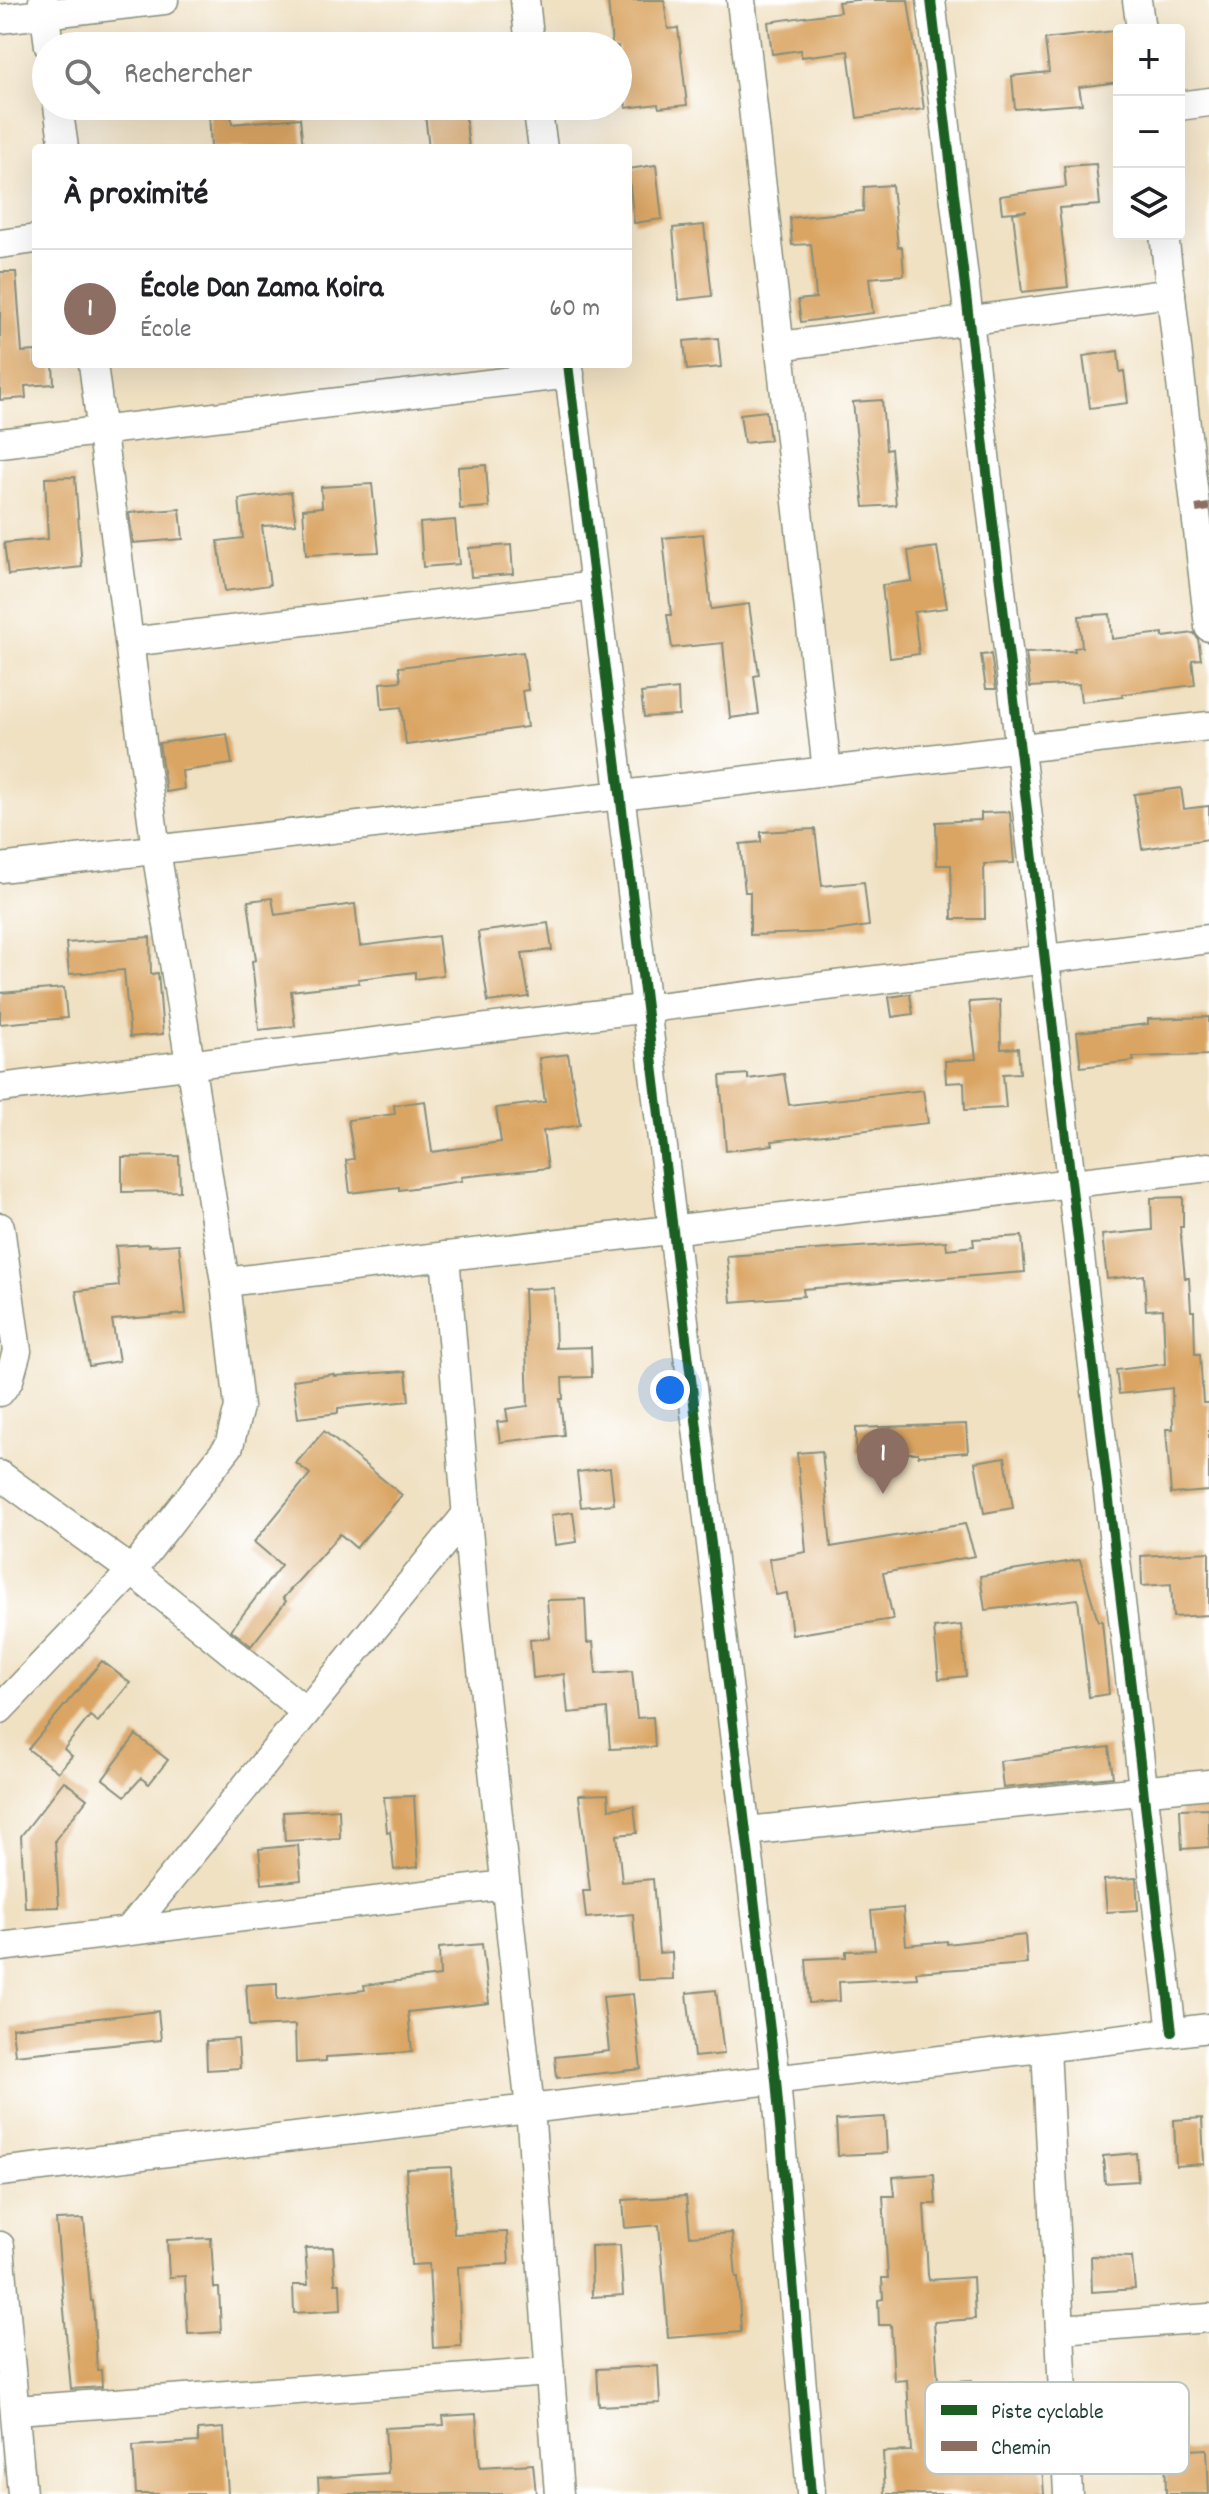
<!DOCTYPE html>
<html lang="fr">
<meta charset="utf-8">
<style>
:root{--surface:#fff;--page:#f6f6f6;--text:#202124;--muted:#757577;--line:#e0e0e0;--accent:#0f766e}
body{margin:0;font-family:Dekko,sans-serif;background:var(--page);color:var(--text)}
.controls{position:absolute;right:24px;top:24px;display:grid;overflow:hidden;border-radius:8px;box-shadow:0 8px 32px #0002}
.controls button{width:72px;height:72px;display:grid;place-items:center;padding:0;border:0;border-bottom:2px solid var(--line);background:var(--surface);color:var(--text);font:40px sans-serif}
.you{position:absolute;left:670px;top:1390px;width:28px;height:28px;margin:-20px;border:6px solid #fff;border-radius:50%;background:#1a73e8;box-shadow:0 0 0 12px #1a73e833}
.badge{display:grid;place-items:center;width:52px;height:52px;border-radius:50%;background:var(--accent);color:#fff;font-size:26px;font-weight:700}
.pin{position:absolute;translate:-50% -66px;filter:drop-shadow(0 2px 4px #0008)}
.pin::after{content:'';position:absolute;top:42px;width:28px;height:24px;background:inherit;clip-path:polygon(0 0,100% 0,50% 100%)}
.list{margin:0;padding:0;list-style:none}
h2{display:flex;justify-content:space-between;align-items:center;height:104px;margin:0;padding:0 32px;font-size:34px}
h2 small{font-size:26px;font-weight:400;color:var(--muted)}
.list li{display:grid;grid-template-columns:52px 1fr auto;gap:24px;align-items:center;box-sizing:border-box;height:120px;padding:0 32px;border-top:2px solid var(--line)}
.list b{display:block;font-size:30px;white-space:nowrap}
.list p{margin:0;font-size:26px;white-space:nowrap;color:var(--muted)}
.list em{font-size:26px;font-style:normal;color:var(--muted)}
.icon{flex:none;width:44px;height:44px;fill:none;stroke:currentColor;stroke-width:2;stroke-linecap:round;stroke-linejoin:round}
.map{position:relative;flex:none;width:1209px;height:2494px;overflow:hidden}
.search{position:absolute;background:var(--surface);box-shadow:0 8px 32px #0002;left:32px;top:32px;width:600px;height:88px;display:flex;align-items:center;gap:20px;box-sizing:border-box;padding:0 28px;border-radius:44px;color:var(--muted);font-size:30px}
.panel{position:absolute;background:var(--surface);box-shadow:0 8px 32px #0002;left:32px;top:144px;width:600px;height:224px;border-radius:8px}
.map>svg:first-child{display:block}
.building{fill:#daa564}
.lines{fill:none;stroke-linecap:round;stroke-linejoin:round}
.street-casing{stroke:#888f7c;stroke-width:31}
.street{stroke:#fff;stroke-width:28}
.quiet{stroke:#8d6e63;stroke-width:8;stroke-dasharray:16 8;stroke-linecap:butt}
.cycleway-casing{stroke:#fff;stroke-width:15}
.cycleway{stroke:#1b5e20;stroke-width:10}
.key{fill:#fff;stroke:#bcc5c2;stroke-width:2}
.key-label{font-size:22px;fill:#1f3d34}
</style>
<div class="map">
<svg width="1209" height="2494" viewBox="0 0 1209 2494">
<rect width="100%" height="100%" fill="#fff"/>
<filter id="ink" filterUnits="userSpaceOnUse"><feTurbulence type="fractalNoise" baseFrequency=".0125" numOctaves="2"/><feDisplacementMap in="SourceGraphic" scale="16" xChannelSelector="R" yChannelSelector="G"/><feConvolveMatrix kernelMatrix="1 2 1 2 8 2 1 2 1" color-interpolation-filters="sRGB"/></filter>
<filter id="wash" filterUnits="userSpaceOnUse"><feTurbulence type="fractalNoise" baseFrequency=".006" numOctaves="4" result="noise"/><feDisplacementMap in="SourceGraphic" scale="32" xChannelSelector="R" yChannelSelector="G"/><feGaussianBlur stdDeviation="1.8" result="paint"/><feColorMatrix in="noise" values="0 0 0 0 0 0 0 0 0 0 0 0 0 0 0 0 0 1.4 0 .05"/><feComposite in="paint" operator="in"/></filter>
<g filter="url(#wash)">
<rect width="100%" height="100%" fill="#f0e1c3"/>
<g id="blocks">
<!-- building -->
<g class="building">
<polygon points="608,0 664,0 668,29 678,28 687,105 659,108 658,104 626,108 621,71 618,72 618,46 612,46"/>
<polygon points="857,0 908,0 924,109 857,118 848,51 801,57 801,50 772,54 768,22 840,12 838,2"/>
<polygon points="1114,31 1119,82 1079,87 1082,104 1015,109 1012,76 1049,72 1045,39"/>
<polygon points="424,106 464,106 469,148 429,148"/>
<polygon points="231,110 232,124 300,118 303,148 211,148 209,111"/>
<polygon points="1096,164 1100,205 1059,208 1068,287 1022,292 1013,213 1027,211 1002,213 1000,196 1066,187 1064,166"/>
<polygon points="656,165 662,219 634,223 628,169"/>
<polygon points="892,185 898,247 902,247 904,275 869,278 873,313 801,322 798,300 816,298 814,273 811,244 792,245 790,218 863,211 864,187"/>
<polygon points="704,225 712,296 679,300 673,228"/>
<polygon points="0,272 16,272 22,352 36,351 36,364 53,364 54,384 25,386 26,398 0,400"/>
<polygon points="718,338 721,367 687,370 684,341"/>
<polygon points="1118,351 1120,372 1124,371 1128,403 1090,408 1083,356"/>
<polygon points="882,400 886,450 891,449 896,505 864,507 853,402"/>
<polygon points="766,411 770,440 744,443 740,414"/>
<polygon points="486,465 489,507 460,509 458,467"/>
<polygon points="75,477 82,567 8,575 4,543 48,539 45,478"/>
<polygon points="372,484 379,552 306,555 303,509 322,507 321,487"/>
<polygon points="291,492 296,524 262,526 270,585 225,591 218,541 243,538 239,499"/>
<polygon points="180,509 183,539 133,543 129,513"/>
<polygon points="455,520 459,564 423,567 420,523"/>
<polygon points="703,534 711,609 749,604 759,675 754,676 759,714 730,718 723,643 672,648 667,615 671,615 663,538"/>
<polygon points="511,545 513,574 471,577 469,548"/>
<polygon points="937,547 947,608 914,612 919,654 890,658 882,585 912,581 908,551"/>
<polygon points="1110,614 1112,639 1163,633 1163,637 1194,633 1198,639 1201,659 1192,660 1195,685 1122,694 1123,697 1081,702 1079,684 1030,687 1026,653 1075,651 1074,648 1082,647 1079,616"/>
<polygon points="523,652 528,690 522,691 527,727 406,745 401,707 382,709 380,683 401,681 399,667"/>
<polygon points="991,654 996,689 986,689 981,655"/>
<polygon points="678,689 679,715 644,717 641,693"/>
<polygon points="227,734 232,764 182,771 184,789 166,792 159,743"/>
<polygon points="1181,788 1184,809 1209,806 1209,839 1142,849 1134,794"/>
<polygon points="1010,812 1014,863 984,864 985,919 952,919 951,865 937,865 936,822 981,820 981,813"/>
<polygon points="815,829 822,886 864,882 869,926 828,932 750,935 750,892 745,892 740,844 761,842 761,832"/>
<polygon points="272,898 275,915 355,904 360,946 438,936 443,975 415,979 415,972 358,979 359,983 291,991 295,1026 259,1030 252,961 256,960 248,901"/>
<polygon points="548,923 552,950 522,953 529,997 488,1002 478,932"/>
<polygon points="150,937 151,974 158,973 163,1034 130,1037 124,970 69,974 66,943"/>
<polygon points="64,988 67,1018 0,1024 0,993"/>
<polygon points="910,994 913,1014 892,1017 889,997"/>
<polygon points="1000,1000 1001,1049 1018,1048 1020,1073 1003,1074 1006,1108 965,1110 964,1082 946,1083 945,1061 976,1059 969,1002"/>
<polygon points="1209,1017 1209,1055 1133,1057 1134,1061 1081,1067 1077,1032 1148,1024 1148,1019"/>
<polygon points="568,1054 580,1125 543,1131 548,1168 461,1177 462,1181 399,1190 399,1187 350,1193 346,1160 354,1159 348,1120 395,1114 394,1105 425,1101 432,1152 501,1142 496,1108 545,1102 539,1058"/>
<polygon points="748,1074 748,1079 784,1074 789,1105 923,1090 928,1123 772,1141 773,1145 726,1151 720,1076"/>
<polygon points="179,1156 180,1191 122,1192 122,1157"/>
<polygon points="1183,1197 1183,1227 1180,1227 1185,1278 1189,1278 1191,1311 1194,1311 1195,1354 1200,1354 1203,1403 1209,1403 1209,1491 1171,1494 1166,1429 1173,1429 1172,1388 1119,1394 1116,1370 1165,1364 1163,1309 1146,1310 1144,1275 1107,1279 1102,1235 1152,1230 1151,1198"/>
<polygon points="1022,1236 1025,1272 803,1289 804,1296 731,1302 727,1256 946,1241 947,1249 974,1246 973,1239"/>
<polygon points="149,1244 149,1246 179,1244 186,1314 112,1320 119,1361 89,1366 76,1291 119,1286 116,1246"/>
<polygon points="554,1288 556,1348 591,1347 592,1377 562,1378 563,1399 560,1399 564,1435 500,1442 497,1422 508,1421 506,1409 528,1406 524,1289"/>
<polygon points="406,1371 409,1401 338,1408 338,1413 298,1418 293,1380 333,1374 334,1376"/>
<polygon points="966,1424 968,1452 918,1456 918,1453 856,1453 856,1428"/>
<polygon points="324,1431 402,1495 356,1548 340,1534 283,1598 286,1601 251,1646 231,1630 281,1565 254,1542 310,1474 296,1463"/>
<polygon points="822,1451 831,1547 965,1524 975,1556 883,1573 893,1619 792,1635 787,1593 776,1595 769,1559 806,1552 797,1453"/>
<polygon points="1005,1457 1013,1508 984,1513 975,1462"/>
<polygon points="610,1468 614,1504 581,1507 577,1472"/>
<polygon points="573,1512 577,1542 555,1545 551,1515"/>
<polygon points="1209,1552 1209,1615 1173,1617 1171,1584 1142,1586 1141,1556"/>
<polygon points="1080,1560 1098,1621 1102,1621 1109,1694 1089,1697 1078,1599 985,1610 980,1576"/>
<polygon points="585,1599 587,1643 593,1642 596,1674 632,1671 637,1718 653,1717 655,1747 610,1749 607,1709 568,1713 564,1674 533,1678 530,1640 550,1638 547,1600"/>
<polygon points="961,1625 966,1676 939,1679 934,1628"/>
<polygon points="102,1661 130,1683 98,1722 90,1716 64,1749 72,1756 58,1772 28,1749"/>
<polygon points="136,1735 168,1760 149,1784 141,1778 125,1796 103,1779"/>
<polygon points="1109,1747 1113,1777 1003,1788 1000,1761"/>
<polygon points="64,1781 87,1799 55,1840 59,1907 25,1908 21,1836"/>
<polygon points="608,1794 609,1809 634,1806 637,1833 617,1835 622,1882 653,1879 659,1953 672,1952 673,1979 638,1980 633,1914 586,1918 583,1891 590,1891 579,1795"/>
<polygon points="414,1796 418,1867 394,1870 390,1831 387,1832 384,1797"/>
<polygon points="1209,1808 1209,1847 1182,1849 1180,1809"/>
<polygon points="339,1809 340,1838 285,1841 283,1812"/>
<polygon points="298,1845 301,1880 262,1884 259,1849"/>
<polygon points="1136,1878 1138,1910 1107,1912 1104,1880"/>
<polygon points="903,1908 906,1945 947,1941 947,1944 1025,1935 1027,1964 916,1972 917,1978 839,1982 840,2001 809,2003 806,1959 846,1957 846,1951 875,1950 871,1911"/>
<polygon points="482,1944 489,2003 408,2012 412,2052 326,2057 326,2061 296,2063 295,2025 249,2027 246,1985 277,1983 277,2000 365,1990 364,1985 440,1976 439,1948"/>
<polygon points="716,1990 724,2054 694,2057 687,1993"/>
<polygon points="633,1994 641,2069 557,2078 555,2057 609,2051 603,1997"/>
<polygon points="158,2011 161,2040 15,2055 12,2028"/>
<polygon points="238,2039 240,2068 207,2070 206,2041"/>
<polygon points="885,2117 887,2153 838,2155 836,2120"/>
<polygon points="1202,2118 1204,2164 1176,2166 1174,2120"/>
<polygon points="1136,2153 1138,2181 1105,2183 1103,2156"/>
<polygon points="451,2167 454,2234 507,2232 509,2264 458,2267 461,2346 433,2348 429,2264 411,2265 406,2169"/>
<polygon points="934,2174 936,2204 924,2204 928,2275 929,2280 973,2277 975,2319 934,2322 938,2382 972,2380 977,2449 981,2448 982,2469 1042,2466 1044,2494 885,2494 883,2452 911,2451 907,2380 894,2381 891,2325 879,2325 878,2300 883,2299 882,2278 888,2278 883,2196 895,2196 893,2177"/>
<polygon points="686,2196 690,2236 732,2233 736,2277 738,2277 741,2332 668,2338 659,2225 625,2228 623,2200"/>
<polygon points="84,2219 91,2301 93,2301 97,2370 101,2370 102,2387 71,2389 56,2220"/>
<polygon points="211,2238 214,2288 219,2288 221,2332 188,2334 185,2276 169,2277 167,2240"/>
<polygon points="620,2245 623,2295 592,2297 591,2246"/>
<polygon points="333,2247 335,2283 340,2283 341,2310 294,2313 293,2285 308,2285 305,2248"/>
<polygon points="1091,2256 1132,2257 1135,2289 1092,2292"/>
<polygon points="658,2366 660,2403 599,2406 597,2369"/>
<polygon points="476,2414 480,2467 533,2464 536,2494 319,2494 318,2478 388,2473 385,2428 444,2425 443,2416"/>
<polygon points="224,2428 228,2494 136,2494 133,2446 198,2442 198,2430"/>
<polygon points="1207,2449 1209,2494 1166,2494 1165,2451"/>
</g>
</g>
</g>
<g filter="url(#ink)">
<use href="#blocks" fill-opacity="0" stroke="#888f7c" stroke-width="2"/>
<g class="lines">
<!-- street casing -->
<g class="street-casing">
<g id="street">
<polyline points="43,0 49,46"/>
<polyline points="525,0 530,46"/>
<polyline points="741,0 827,771"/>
<polyline points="931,0 1172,2032"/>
<polyline points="1137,0 1141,30"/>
<polyline points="0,19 164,0"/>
<polyline points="58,106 64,148"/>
<polyline points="537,106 543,148"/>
<polyline points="1179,106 1209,102"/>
<polyline points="1164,234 1209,627"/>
<polyline points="0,244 36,239"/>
<polyline points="780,346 1171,293"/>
<polyline points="568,364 776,2080 811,2494"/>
<polyline points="0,443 570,374"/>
<polyline points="130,642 595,586"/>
<polyline points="0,868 1209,726"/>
<polyline points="0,1088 1209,939"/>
<polyline points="0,1227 17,1351 9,1380 0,1392"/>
<polyline points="445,1256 472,1577 530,2109 559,2494"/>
<polyline points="225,1282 1209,1167"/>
<polyline points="0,1475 132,1571 306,1712"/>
<polyline points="0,1709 132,1571 229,1446 239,1407 225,1282 156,850 93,364"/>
<polyline points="746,1831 1209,1784"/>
<polyline points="129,1930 466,1515"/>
<polyline points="0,1947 505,1885"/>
<polyline points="1046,2048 1068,2494"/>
<polyline points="0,2172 1209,2028"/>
<polyline points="0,2246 22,2494"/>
<polyline points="1061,2329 1209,2318"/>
<polyline points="16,2410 550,2372"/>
</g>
</g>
<!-- street -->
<use href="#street" class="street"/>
<!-- quiet -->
<polyline class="quiet" points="1196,509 1209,507"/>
<!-- cycleway casing -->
<g class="cycleway-casing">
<g id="cycleway">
<polyline points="931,0 1172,2032"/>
<polyline points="568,364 776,2080 811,2494"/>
</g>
</g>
<!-- cycleway -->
<use href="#cycleway" class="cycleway"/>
</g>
</g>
<!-- legend -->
<rect x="925" y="2382" width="264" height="92" rx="12" class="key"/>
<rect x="941" y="2405" width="36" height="10" fill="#1b5e20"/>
<rect x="941" y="2441" width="36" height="10" fill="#8d6e63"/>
<g class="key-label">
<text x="991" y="2418">Piste cyclable</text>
<text x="991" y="2454">Chemin</text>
</g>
</svg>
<div class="controls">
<button>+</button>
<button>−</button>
<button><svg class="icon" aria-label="layers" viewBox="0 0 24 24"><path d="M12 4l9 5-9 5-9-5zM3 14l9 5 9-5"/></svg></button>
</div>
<div class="you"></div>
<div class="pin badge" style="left:883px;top:1494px;background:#8d6e63">1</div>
<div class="search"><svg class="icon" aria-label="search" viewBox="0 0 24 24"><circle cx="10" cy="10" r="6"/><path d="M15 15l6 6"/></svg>Rechercher</div>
<section class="panel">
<h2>À proximité<small></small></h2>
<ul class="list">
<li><span class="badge" style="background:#8d6e63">1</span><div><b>École Dan Zama Koira</b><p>École</p></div><em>60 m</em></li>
</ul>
</section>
</div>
